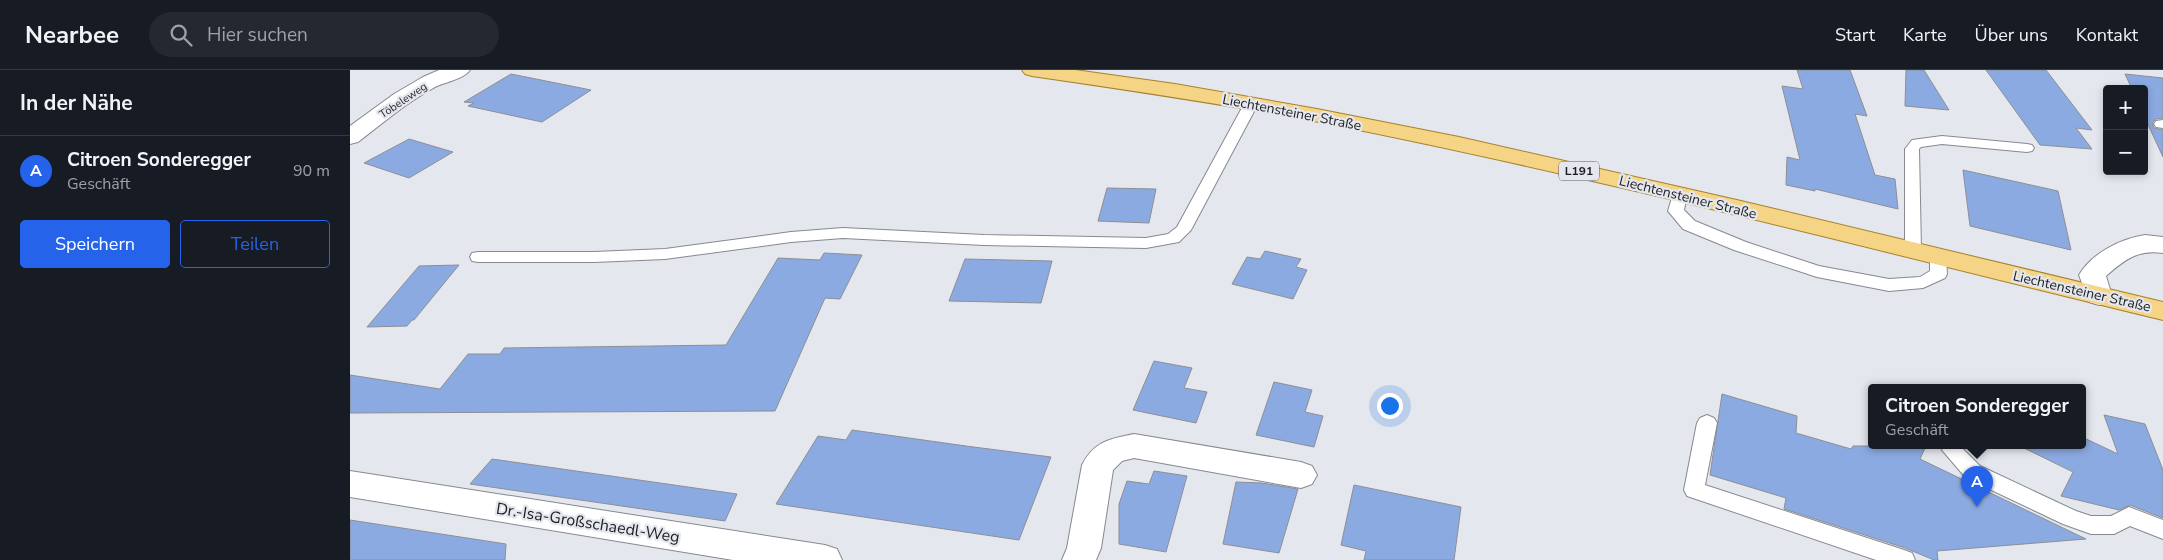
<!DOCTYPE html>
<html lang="de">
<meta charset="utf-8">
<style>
:root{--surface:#171b24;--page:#242831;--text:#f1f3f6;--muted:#9ea1a6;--line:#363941;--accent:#2563eb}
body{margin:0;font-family:"Nunito Sans",sans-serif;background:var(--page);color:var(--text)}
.controls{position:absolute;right:15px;top:15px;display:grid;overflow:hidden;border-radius:5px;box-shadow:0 2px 8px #0003}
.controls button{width:45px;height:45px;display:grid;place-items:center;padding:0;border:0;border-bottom:1px solid var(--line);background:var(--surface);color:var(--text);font:25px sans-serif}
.you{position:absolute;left:1039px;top:335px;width:18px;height:18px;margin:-12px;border:4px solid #fff;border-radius:50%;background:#1a73e8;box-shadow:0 0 0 8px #1a73e833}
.badge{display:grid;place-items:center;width:32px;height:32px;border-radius:50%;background:var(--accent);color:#fff;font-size:16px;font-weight:700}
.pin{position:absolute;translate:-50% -41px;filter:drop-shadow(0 1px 2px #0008)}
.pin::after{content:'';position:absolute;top:26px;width:18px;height:15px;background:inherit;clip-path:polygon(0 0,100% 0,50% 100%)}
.popup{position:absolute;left:1518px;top:314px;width:218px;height:65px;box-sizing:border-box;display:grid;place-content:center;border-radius:5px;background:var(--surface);filter:drop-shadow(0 1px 4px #0005);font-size:16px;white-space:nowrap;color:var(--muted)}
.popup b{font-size:19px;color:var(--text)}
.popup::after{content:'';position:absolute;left:50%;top:100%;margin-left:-10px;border:10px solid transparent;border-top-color:var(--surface)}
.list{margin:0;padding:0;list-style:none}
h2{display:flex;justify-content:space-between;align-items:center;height:65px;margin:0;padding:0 20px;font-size:21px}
h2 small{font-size:16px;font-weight:400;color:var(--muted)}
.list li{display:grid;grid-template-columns:32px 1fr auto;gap:15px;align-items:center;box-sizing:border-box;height:70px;padding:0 20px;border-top:1px solid var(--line)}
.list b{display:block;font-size:19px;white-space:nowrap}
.list p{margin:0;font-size:16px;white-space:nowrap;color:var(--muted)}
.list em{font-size:16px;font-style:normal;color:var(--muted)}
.actions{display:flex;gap:10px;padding:15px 20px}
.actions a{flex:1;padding:11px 0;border:1px solid var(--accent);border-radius:5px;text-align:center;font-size:18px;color:var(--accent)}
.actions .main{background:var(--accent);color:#fff}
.icon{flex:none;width:28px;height:28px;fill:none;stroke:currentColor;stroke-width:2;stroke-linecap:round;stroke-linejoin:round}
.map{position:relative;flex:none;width:1813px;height:490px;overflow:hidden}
header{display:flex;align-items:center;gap:30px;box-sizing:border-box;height:70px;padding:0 25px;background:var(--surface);border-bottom:1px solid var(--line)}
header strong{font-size:24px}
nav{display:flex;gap:28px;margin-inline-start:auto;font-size:18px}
.search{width:350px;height:45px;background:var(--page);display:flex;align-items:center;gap:12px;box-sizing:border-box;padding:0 18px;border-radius:28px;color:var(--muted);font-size:19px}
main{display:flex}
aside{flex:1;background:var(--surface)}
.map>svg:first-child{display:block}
.building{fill:#8caae2;stroke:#8c8f94}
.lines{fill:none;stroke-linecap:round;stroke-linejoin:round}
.service-casing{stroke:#86898f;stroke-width:2}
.minor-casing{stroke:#86898f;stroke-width:2}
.primary-casing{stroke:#a5822d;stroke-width:2}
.service{fill:#fff;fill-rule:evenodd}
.minor{fill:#fff;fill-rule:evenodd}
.primary{fill:#f5d485;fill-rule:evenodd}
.labels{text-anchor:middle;stroke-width:4.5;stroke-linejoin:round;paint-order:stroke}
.far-street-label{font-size:11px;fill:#1e1f22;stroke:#e4e7ed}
.shield{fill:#e4e7ed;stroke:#595b5f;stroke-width:1}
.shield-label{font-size:12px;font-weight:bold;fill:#1e1f22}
.street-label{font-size:14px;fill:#1e1f22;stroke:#e4e7ed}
.near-street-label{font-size:16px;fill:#1e1f22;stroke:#e4e7ed}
</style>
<header>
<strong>Nearbee</strong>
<div class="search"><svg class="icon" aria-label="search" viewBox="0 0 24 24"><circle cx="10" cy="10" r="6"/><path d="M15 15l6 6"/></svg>Hier suchen</div>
<nav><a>Start</a><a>Karte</a><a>Über uns</a><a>Kontakt</a></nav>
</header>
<main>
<aside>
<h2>In der Nähe<small></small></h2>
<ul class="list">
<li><span class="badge">A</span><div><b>Citroen Sonderegger</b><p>Geschäft</p></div><em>90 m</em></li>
</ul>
<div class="actions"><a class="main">Speichern</a><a>Teilen</a></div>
</aside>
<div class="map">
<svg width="1813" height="490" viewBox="0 0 1813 490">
<rect width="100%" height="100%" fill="#e4e7ed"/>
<!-- building -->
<g class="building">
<polygon points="1447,0 1500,0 1517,46 1505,44 1525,105 1545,109 1548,139 1465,119 1465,121 1436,115 1437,87 1450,90 1432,16 1453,19"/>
<polygon points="1556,0 1574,0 1599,40 1555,36"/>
<polygon points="1636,0 1696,0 1742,60 1726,58 1742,79 1690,75"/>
<polygon points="161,4 241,20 192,52 118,36 124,33 114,32"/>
<polygon points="1775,4 1813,8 1813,48 1806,49 1802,53 1804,58 1813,60 1813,87 1794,46 1794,19 1782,19"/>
<polygon points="59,69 103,82 59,108 14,93"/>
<polygon points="1613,100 1708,121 1721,180 1620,156"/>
<polygon points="757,118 806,119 799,153 748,151"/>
<polygon points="915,181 951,189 946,197 957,200 943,229 882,214 897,187 910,189"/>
<polygon points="474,183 512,185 490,229 475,228 425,341 0,343 0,305 90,319 118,284 150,284 154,278 376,275 428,188 470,190"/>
<polygon points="615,189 702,191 691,233 599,231"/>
<polygon points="109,195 64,250 62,250 57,256 17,257 69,196"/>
<polygon points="804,291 842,298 834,318 857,322 846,353 783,340"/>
<polygon points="924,312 962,320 955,342 973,346 964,377 906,365"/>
<polygon points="1372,324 1447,346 1446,363 1501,379 1503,376 1576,376 1570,389 1736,469 1587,481 1588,490 1584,490 1555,478 1434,439 1436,428 1360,405"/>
<polygon points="1754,345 1795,354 1813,400 1813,448 1780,435 1769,440 1711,426 1723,402 1670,376 1732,376 1732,367 1768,384"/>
<polygon points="502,360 616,376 701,387 669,470 426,434 468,366 496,370"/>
<polygon points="142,389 387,424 375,451 120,414"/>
<polygon points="804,401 837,406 816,482 769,474 769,434 777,411 799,414"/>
<polygon points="886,412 912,413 948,419 929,483 873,474"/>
<polygon points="1004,415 1111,437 1104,490 1014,490 1016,481 991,475"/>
<polygon points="0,450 156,474 155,490 0,490"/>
</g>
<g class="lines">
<!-- service casing -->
<g class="service-casing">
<g id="service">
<polygon points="901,30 908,34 841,160 829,172 796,178 634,175 493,168 441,172 315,189 244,192 128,192 122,191 120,187 122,183 128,182 244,182 315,179 441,162 493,158 634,165 796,168 818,164 827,157 894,34"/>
<polygon points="1813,50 1813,58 1806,57 1804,54 1806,51"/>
<polygon points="1592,66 1677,74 1682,75 1684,78 1682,81 1677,82 1592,74 1571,77 1569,79 1571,181 1569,185 1563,186 1557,185 1555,181 1555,79 1562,70"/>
<polygon points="1329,119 1334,121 1337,124 1334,140 1345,151 1396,172 1469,196 1539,209 1570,207 1580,201 1580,187 1582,183 1588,182 1594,183 1596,187 1597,204 1595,208 1573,218 1539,221 1467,207 1384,180 1333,159 1318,141 1324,121"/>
<polygon points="1357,345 1364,348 1367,353 1355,415 1554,480 1562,483 1565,490 1526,490 1337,426 1334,420 1347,353 1350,348"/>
<polygon points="1594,376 1610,376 1630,396 1726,441 1741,446 1761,446 1779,437 1813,450 1813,469 1780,456 1764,464 1741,464 1713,454 1616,408 1592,380"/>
</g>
</g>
<!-- minor casing -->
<g class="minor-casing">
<g id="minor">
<path d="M120,0C114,9 95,12 85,17C57,32 33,53 8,72L0,74V56L44,24L73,7L89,0Z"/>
<path d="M1795,165L1813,167V183C1788,179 1774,190 1756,206L1762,226L1759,232L1749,235L1739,232L1729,205C1742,183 1770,169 1795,165Z"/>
<path d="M784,364L951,392L962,396L967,405L962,414L951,418L784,388L772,391L763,400L751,478L746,490H712L717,478L732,395C744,371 760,369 784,364Z"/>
<polygon points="0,401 475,475 487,479 492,490 383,490 0,427"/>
</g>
</g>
<!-- primary casing -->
<g class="primary-casing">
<path id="primary" d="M672,0H725L825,14L967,39L1109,67L1391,131L1813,232V250C1532,182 1253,108 969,52C874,34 778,20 682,6L675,4Z"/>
</g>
<!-- service -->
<use href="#service" class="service"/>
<!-- minor -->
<use href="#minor" class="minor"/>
<!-- primary -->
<use href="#primary" class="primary"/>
</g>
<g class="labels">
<!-- far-street labels -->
<g class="far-street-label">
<text transform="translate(53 30) rotate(-34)" y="4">Töbeleweg</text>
</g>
<!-- shield labels -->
<rect class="shield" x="1209" y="91.5" width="40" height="19" rx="4"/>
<g class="shield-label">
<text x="1229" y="105">L191</text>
</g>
<!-- street labels -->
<g class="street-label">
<text transform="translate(942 42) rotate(11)" y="5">Liechtensteiner Straße</text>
<text transform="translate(1338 127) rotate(14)" y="5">Liechtensteiner Straße</text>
<text transform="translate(1732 221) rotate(13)" y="5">Liechtensteiner Straße</text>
</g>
<!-- near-street labels -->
<g class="near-street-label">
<text transform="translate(238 452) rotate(9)" y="6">Dr.-Isa-Großschaedl-Weg</text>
</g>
</g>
</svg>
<div class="controls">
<button>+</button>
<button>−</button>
</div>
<div class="you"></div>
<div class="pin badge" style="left:1627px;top:437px">A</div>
<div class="popup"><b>Citroen Sonderegger</b>Geschäft</div>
</div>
</main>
